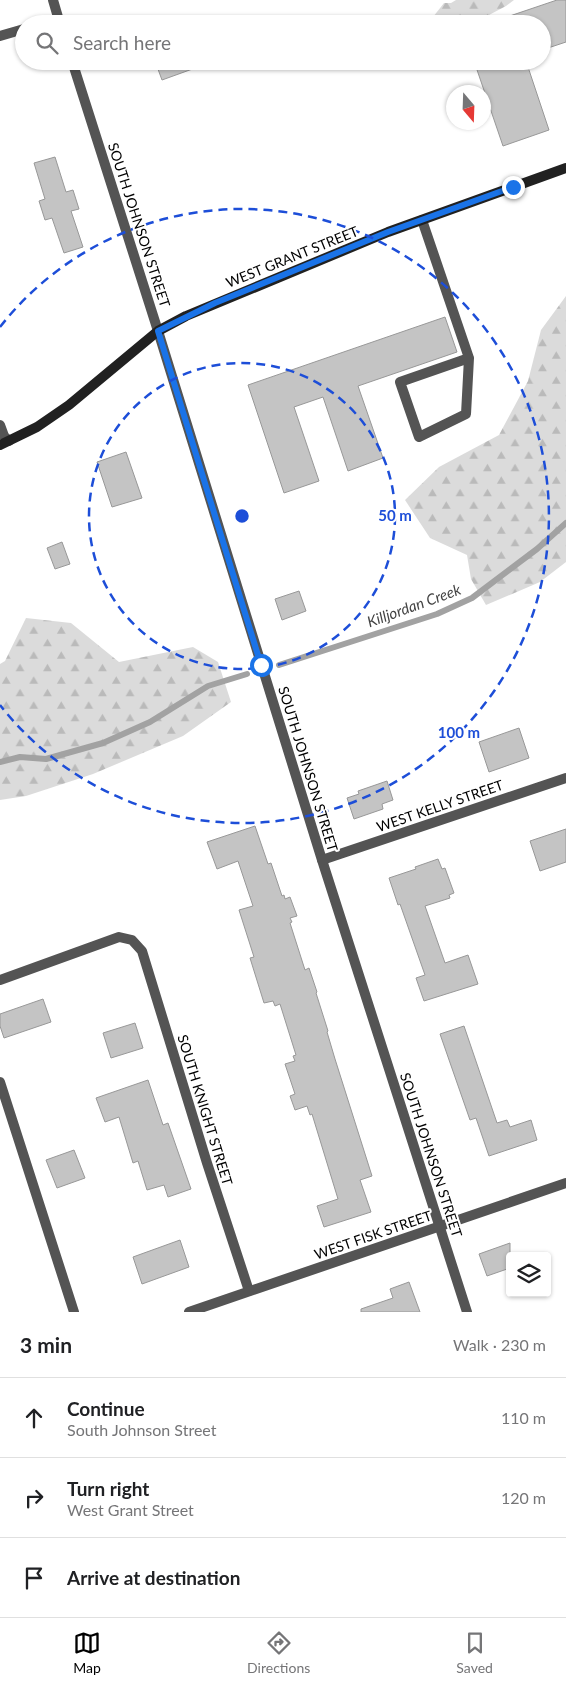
<!DOCTYPE html>
<meta charset="utf-8">
<style>
:root{--surface:#fff;--page:#f2f2f2;--text:#202124;--muted:#757577;--line:#e0e0e0;--accent:#000}
body{margin:0;font-family:Lato,sans-serif;background:var(--page);color:var(--text)}
.controls{position:absolute;right:15px;bottom:15px;display:grid;overflow:hidden;border-radius:5px;box-shadow:0 1px 4px #0004}
.controls button{width:45px;height:45px;display:grid;place-items:center;padding:0;border:0;border-bottom:1px solid var(--line);background:var(--surface);color:var(--text);font:25px sans-serif}
.compass{position:absolute;left:446px;top:85px;width:45px;height:45px;border-radius:50%;background:var(--surface);box-shadow:0 1px 4px #0004;rotate:161deg}
.stop{position:absolute;width:15px;height:15px;margin:-11px;border:4px solid #1a73e8;border-radius:50%;background:#fff}
.stop.end{background:#1a73e8;border-color:#fff;box-shadow:0 1px 5px #0008}
.list{margin:0;padding:0;list-style:none}
h2{display:flex;justify-content:space-between;align-items:center;height:65px;margin:0;padding:0 20px;font-size:21px}
h2 small{font-size:16px;font-weight:400;color:var(--muted)}
.list li{display:grid;grid-template-columns:32px 1fr auto;gap:15px;align-items:center;box-sizing:border-box;height:80px;padding:0 20px;border-top:1px solid var(--line)}
.list b{display:block;font-size:19px;white-space:nowrap}
.list p{margin:0;font-size:16px;white-space:nowrap;color:var(--muted)}
.list em{font-size:16px;font-style:normal;color:var(--muted)}
.icon{flex:none;width:28px;height:28px;fill:none;stroke:currentColor;stroke-width:2;stroke-linecap:round;stroke-linejoin:round}
.map{position:relative;flex:none;width:566px;height:1312px;overflow:hidden}
.search{position:absolute;background:var(--surface);box-shadow:0 1px 4px #0004;left:15px;right:15px;top:15px;height:55px;display:flex;align-items:center;gap:12px;box-sizing:border-box;padding:0 18px;border-radius:28px;color:var(--muted);font-size:19px}
.sheet{height:305px;background:var(--surface)}
nav{display:flex;justify-content:space-around;align-items:center;box-sizing:border-box;height:70px;border-top:1px solid var(--line);background:var(--surface);font-size:14px;color:var(--muted)}
nav a{display:grid;justify-items:center;gap:2px}
nav .on{color:var(--accent)}
.map>svg:first-child{display:block}
.forest{fill:url(#forest-firs)}
.lines{fill:none;stroke-linecap:round;stroke-linejoin:round}
.stream{stroke:#a2a2a2;stroke-width:6}
.building{fill:#c4c4c4;stroke:#989898}
.service{stroke:#545454;stroke-width:10}
.minor{stroke:#545454;stroke-width:10}
.tertiary{stroke:#545454;stroke-width:10}
.secondary{stroke:#212121;stroke-width:10}
.route{stroke:#1a73e8;stroke-width:6}
.ring{fill:none;stroke:#1d4ed8;stroke-width:2.5;stroke-dasharray:9 6}
.labels{text-anchor:middle;stroke-width:4;stroke-linejoin:round;paint-order:stroke}
.street-label{font-size:14px;fill:#000;stroke:#fff}
.water-label{font-size:15px;font-style:italic;fill:#434343;stroke:#fff}
.centre{fill:#1d4ed8;stroke:#fff;stroke-width:2.5}
.ring-label{font-size:15px;text-anchor:middle;font-weight:bold;fill:#1d4ed8;stroke:#fff;stroke-width:4;stroke-linejoin:round;paint-order:stroke}
</style>
<div class="map">
<svg width="566" height="1312" viewBox="0 0 566 1312">
<defs>
<pattern id="forest-firs" width="22" height="20" patternUnits="userSpaceOnUse" patternTransform="scale(1.25)"><rect width="22" height="20" fill="#dbdbdb"/><path d="M5 1l3.5 6h-7zM16 11l3.5 6h-7z" fill="#bababa"/></pattern>
</defs>
<rect width="100%" height="100%" fill="#fff"/>
<!-- forest -->
<g class="forest">
<polygon points="456,0 514,0 506,6 472,24 437,24 433,17 444,3 451,3"/>
<polygon points="566,296 566,562 540,582 486,605 471,579 467,555 430,538 405,500 439,467 499,435 528,381 541,330"/>
<polygon points="26,618 71,623 119,662 193,647 218,662 231,702 183,736 93,774 26,796 0,800 0,664 5,661"/>
</g>
<g class="lines">
<!-- stream -->
<g class="stream">
<polyline points="279,665 437,614 472,598 537,549 566,523"/>
<polyline points="0,762 20,757 46,759 103,743 150,722 208,686 247,674"/>
</g>
</g>
<!-- building -->
<g class="building">
<polygon points="557,0 566,0 566,42 542,50 542,24 496,24 495,21"/>
<polygon points="155,61 208,61 209,63 162,80"/>
<polygon points="474,61 526,61 549,130 503,146"/>
<polygon points="55,157 66,192 73,190 79,209 71,211 83,247 64,253 52,218 45,220 39,201 45,199 34,163"/>
<polygon points="445,317 457,352 358,386 383,458 348,471 323,397 294,407 319,481 284,493 248,385"/>
<polygon points="126,452 142,498 112,507 97,462"/>
<polygon points="62,542 70,564 55,569 47,548"/>
<polygon points="299,591 306,611 282,620 275,599"/>
<polygon points="519,728 529,758 489,772 479,742"/>
<polygon points="387,781 393,800 382,804 383,809 354,819 347,798 359,794 358,791"/>
<polygon points="255,826 268,864 271,863 282,896 284,895 285,899 290,897 297,916 290,918 292,922 290,923 305,970 309,968 317,992 316,993 328,1031 327,1032 335,1059 372,1176 360,1180 371,1212 324,1227 317,1206 338,1199 312,1114 310,1115 307,1106 295,1110 290,1096 295,1094 285,1064 295,1061 293,1056 296,1055 280,1004 275,1006 273,1001 264,1003 250,958 254,957 239,910 253,906 238,861 217,869 207,842"/>
<polygon points="566,829 566,862 540,871 530,841"/>
<polygon points="438,859 442,869 445,868 454,893 449,895 450,898 425,906 445,963 468,955 478,984 424,1001 416,978 425,975 400,904 398,905 389,878 416,869 415,867"/>
<polygon points="43,999 51,1022 4,1038 0,1026 0,1014"/>
<polygon points="135,1023 143,1048 111,1058 103,1033"/>
<polygon points="464,1026 497,1123 507,1120 510,1127 531,1120 537,1140 489,1156 476,1118 470,1120 440,1034"/>
<polygon points="148,1080 163,1125 168,1123 191,1189 168,1197 164,1185 147,1190 138,1161 133,1163 119,1117 105,1122 96,1098"/>
<polygon points="74,1150 85,1178 57,1188 46,1160"/>
<polygon points="180,1240 189,1267 142,1284 133,1257"/>
<polygon points="510,1243 510,1268 487,1276 479,1254"/>
<polygon points="409,1282 420,1312 361,1312 361,1309 393,1298 390,1289"/>
</g>
<g class="lines">
<!-- service -->
<g class="service">
<polyline points="41,24 58,19"/>
<polyline points="0,36 24,29"/>
<polyline points="422,220 469,358 466,414 419,437 400,382 469,358"/>
<polyline points="0,425 4,436 9,441"/>
<polyline points="0,1082 74,1312"/>
</g>
<!-- minor -->
<g class="minor">
<polyline points="158,331 322,860 467,1312"/>
<polyline points="322,860 566,778"/>
<polyline points="0,980 119,937 132,940 142,951 207,1163 249,1291"/>
<polyline points="189,1312 566,1183"/>
</g>
<!-- tertiary -->
<g class="tertiary">
<polyline points="53,0 60,24"/>
<polyline points="72,61 158,331"/>
</g>
<!-- secondary -->
<polyline class="secondary" points="0,445 37,427 69,405 158,331 186,316 388,232 566,168"/>
</g>
<g class="lines">
<!-- route -->
<polyline class="route" points="261,665 158,331 215,303 388,232 513,187"/>
</g>
<!-- distance rings -->
<g class="ring">
<circle cx="242" cy="516" r="153"/>
<path d="M0 327A307 307 0 1 1 0 705"/>
</g>
<g class="labels">
<!-- street labels -->
<g class="street-label">
<text transform="translate(139 225) rotate(72)" y="5">SOUTH JOHNSON STREET</text>
<text transform="translate(292 257) rotate(-22)" y="5">WEST GRANT STREET</text>
<text transform="translate(308 769) rotate(73)" y="5">SOUTH JOHNSON STREET</text>
<text transform="translate(440 806) rotate(-19)" y="5">WEST KELLY STREET</text>
<text transform="translate(205 1110) rotate(73)" y="5">SOUTH KNIGHT STREET</text>
<text transform="translate(431 1155) rotate(72)" y="5">SOUTH JOHNSON STREET</text>
<text transform="translate(373 1235) rotate(-19)" y="5">WEST FISK STREET</text>
</g>
<!-- water labels -->
<g class="water-label">
<text transform="translate(414 606) rotate(-20)" y="5">Killjordan Creek</text>
</g>
</g>
<circle cx="242" cy="516" r="8" class="centre"/>
<g class="ring-label">
<text x="395" y="521">50 m</text>
<text x="459" y="738">100 m</text>
</g>
</svg>
<div class="controls">
<button><svg class="icon" aria-label="layers" viewBox="0 0 24 24"><path d="M12 4l9 5-9 5-9-5zM3 14l9 5 9-5"/></svg></button>
</div>
<svg class="compass" viewBox="-18 -18 36 36"><path d="M0-13l5 13h-10z" fill="#e53935"/><path d="M0 13l5-13h-10z" fill="#757577"/></svg>
<div class="stop" style="left:261px;top:665px"></div>
<div class="stop end" style="left:513px;top:187px"></div>
<div class="search"><svg class="icon" aria-label="search" viewBox="0 0 24 24"><circle cx="10" cy="10" r="6"/><path d="M15 15l6 6"/></svg>Search here</div>
</div>
<section class="sheet">
<h2>3 min<small>Walk · 230 m</small></h2>
<ul class="list">
<li><svg class="icon" aria-label="ahead" viewBox="0 0 24 24"><path d="M12 20V5M6 11l6-6 6 6"/></svg><div><b>Continue</b><p>South Johnson Street</p></div><em>110 m</em></li>
<li><svg class="icon" aria-label="right" viewBox="0 0 24 24"><path d="M7 20v-9h11M14 6l5 5-5 5"/></svg><div><b>Turn right</b><p>West Grant Street</p></div><em>120 m</em></li>
<li><svg class="icon" aria-label="arrive" viewBox="0 0 24 24"><path d="M6 21V4h12l-3 4 3 4H6"/></svg><div><b>Arrive at destination</b></div></li>
</ul>
</section>
<nav>
<a class="on"><svg class="icon" aria-label="map" viewBox="0 0 24 24"><path d="M3 6l6-2 6 2 6-2v14l-6 2-6-2-6 2zM9 4v14M15 6v14"/></svg>Map</a>
<a><svg class="icon" aria-label="directions" viewBox="0 0 24 24"><path d="M12 3l9 9-9 9-9-9zM9 14v-3h6M13 9l2 2-2 2"/></svg>Directions</a>
<a><svg class="icon" aria-label="saved" viewBox="0 0 24 24"><path d="M7 4h10v16l-5-4-5 4z"/></svg>Saved</a>
</nav>
